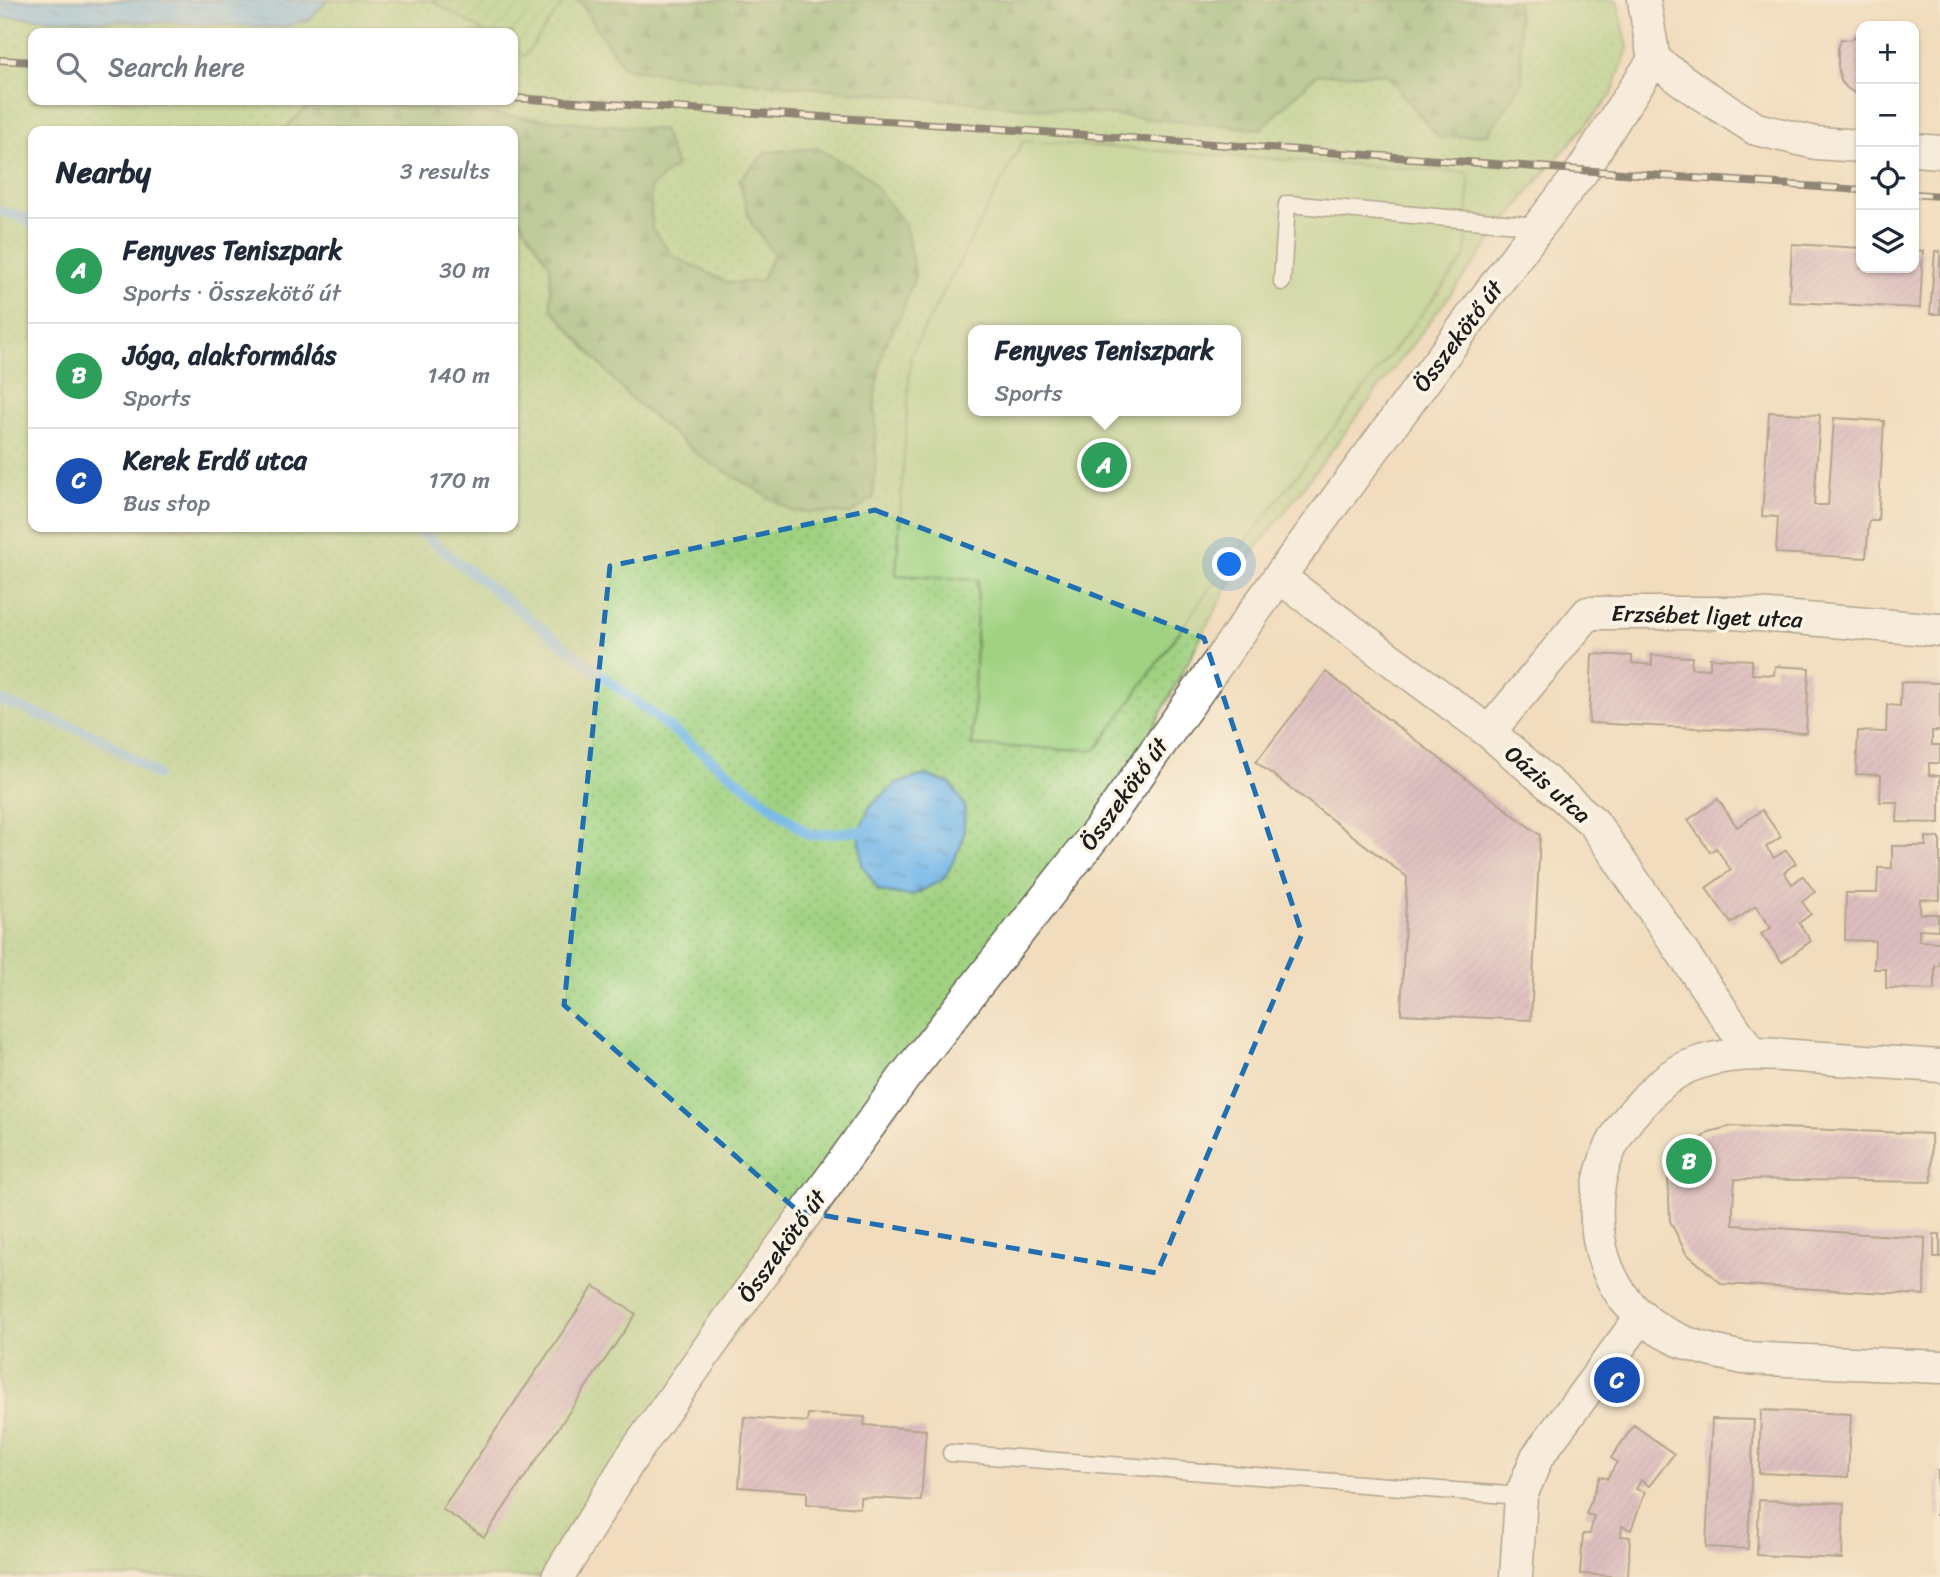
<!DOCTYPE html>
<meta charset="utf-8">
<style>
:root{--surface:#fff;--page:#f2f2f3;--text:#1f2937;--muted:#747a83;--line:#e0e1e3;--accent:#1f6fb2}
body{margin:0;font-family:Sriracha,sans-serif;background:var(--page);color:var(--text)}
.controls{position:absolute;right:21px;top:21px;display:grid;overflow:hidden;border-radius:14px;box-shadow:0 2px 5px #0004}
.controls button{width:63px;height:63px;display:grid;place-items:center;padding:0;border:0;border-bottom:2px solid var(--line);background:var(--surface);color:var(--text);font:35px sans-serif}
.you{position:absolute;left:1230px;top:565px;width:24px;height:24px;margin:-18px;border:5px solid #fff;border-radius:50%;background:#1a73e8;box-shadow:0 0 0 10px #1a73e833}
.badge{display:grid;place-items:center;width:46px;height:46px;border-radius:50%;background:var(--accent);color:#fff;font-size:23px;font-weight:700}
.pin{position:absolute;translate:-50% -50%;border:4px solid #fff;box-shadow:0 2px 7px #0006}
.popup{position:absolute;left:968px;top:325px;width:273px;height:91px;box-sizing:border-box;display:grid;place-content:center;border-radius:14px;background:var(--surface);filter:drop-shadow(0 2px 5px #0005);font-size:23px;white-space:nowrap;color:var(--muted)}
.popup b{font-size:26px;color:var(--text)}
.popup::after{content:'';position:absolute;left:50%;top:100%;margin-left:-14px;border:14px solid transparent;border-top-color:var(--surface)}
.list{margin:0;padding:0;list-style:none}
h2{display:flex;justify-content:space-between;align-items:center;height:91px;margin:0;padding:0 28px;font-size:30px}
h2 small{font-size:23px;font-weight:400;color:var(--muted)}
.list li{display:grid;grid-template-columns:46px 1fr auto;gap:21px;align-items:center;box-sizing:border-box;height:105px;padding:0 28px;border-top:2px solid var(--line)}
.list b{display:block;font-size:26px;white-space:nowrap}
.list p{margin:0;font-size:23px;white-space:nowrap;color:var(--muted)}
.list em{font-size:23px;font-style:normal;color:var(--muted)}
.icon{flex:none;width:38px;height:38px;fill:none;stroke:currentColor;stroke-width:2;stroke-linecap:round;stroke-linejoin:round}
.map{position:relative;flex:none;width:1940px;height:1577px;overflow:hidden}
.search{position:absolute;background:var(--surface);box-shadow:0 2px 5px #0004;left:28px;top:28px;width:490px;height:77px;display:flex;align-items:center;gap:18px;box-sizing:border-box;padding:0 24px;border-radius:14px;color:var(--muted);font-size:26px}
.panel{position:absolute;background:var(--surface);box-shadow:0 2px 5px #0004;left:28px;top:126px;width:490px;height:406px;border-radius:14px}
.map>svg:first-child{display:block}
.grass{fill:url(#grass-dots);stroke:#5e774f;stroke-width:2;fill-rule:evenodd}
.forest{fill:url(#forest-firs);stroke:#4e6846;stroke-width:2}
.garden{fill:url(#garden-furrows);stroke:#5e774f;stroke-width:2}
.pitch{fill:#a0d282;stroke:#5e774f;stroke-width:2;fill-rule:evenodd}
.water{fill:url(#water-ripples);stroke:#486a82;stroke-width:2}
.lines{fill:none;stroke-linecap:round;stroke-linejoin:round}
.stream{stroke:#73b7e9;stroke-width:10}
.building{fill:url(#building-hatch)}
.lane-casing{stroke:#676054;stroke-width:19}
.street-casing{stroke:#676054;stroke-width:35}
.lane{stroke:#fff;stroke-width:16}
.street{stroke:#fff;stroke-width:32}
.rail-casing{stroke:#1c1c1c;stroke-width:8}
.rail{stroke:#fcf5e5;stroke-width:5;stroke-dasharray:16;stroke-linecap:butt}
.marked{fill:none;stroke:#1f6fb2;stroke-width:5;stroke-dasharray:14 9;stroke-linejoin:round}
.labels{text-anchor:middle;stroke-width:7;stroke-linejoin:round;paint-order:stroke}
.street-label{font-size:23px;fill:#1c1c1c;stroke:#fcf5e5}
</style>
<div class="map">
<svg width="1940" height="1577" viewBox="0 0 1940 1577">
<defs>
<pattern id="grass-dots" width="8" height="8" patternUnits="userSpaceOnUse" patternTransform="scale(1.75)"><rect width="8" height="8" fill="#a0d282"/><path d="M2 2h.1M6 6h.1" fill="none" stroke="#89b470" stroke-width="1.8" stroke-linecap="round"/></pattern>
<pattern id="forest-firs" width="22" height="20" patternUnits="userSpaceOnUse" patternTransform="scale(1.75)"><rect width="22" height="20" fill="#80b470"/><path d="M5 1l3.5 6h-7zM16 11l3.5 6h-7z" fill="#68925b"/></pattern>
<pattern id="garden-furrows" width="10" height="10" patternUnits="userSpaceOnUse" patternTransform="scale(1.75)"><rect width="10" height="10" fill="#a0d282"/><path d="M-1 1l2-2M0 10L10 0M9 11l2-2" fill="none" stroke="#89b470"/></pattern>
<pattern id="water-ripples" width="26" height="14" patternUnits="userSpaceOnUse" patternTransform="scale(1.75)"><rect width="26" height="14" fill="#73b7e9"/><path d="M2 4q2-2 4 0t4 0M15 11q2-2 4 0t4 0" fill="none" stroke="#5e94bc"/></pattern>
<pattern id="building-hatch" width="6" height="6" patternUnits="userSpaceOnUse" patternTransform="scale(1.75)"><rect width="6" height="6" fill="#c599c2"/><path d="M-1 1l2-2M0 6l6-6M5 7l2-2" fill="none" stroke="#9f7c9d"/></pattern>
</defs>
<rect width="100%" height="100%" fill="#fcf5e5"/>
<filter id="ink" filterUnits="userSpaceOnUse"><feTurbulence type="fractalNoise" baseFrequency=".0143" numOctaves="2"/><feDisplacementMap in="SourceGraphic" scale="14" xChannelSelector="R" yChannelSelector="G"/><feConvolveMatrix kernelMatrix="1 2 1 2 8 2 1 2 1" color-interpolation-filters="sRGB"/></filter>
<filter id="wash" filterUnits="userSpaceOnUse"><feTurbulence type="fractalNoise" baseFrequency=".00686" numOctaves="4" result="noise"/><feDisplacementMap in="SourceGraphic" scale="28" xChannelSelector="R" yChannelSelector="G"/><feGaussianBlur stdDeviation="1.57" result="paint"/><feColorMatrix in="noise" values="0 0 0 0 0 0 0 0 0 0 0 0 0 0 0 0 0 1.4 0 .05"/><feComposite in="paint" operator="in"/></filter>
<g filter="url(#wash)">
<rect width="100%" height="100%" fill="#f1ddbd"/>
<!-- grass -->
<path class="grass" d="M0,0H1617L1628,48L1611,96L1534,185L1228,586L1099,830L558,1577H0ZM33,33H513V100H33ZM33,131H513V527H33ZM973,330H1235V411H973Z"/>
<!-- forest -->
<g class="forest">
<polygon points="578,0 1517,0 1523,82 1488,134 1439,138 1386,74 1316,75 1261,129 675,75 624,68"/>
<polygon points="332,100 663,130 676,166 650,188 652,228 673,256 729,283 761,281 774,254 751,223 739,180 766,152 817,148 867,176 905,224 915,275 901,315 883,348 875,396 876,455 873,498 851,514 792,511 701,457 628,396 551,308 550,266 520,220 513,217 513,131 281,131 304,110"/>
</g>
<!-- garden -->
<polygon class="garden" points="431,0 565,0 525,56 513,49 513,33 487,33"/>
<!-- pitch -->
<path class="pitch" d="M1023,141L1469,173L1466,256L1205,595L1096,750L972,746L978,580L896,575L911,354ZM973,330H1235V411H973Z"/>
<!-- water -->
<g class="water">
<polygon points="0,0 327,0 327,1 309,20 282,27 0,17"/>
<polygon points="925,775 951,784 965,806 963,841 944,879 911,896 879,891 862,865 859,831 870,806 897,783"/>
</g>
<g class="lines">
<!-- stream -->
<g class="stream">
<polyline points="0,211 23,217 33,225"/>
<polyline points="414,527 573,653 809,835 859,831"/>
<polyline points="0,700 102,738 157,775"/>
</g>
</g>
<g id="blocks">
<!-- building -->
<g class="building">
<polygon points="1861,35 1861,96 1859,96 1847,88 1841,81 1838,66 1838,48 1841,39 1850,40 1855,36"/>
<polygon points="1792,244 1861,248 1861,268 1914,268 1914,250 1923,251 1920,308 1789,302"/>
<polygon points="1935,251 1940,251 1940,314 1930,314"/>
<polygon points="1769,412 1820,415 1814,505 1828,505 1834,418 1884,421 1878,521 1869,521 1866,558 1776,553 1778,517 1762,516"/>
<polygon points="1592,654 1632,656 1632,663 1652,665 1652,655 1692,657 1691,668 1710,669 1710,658 1752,660 1752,674 1774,675 1775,666 1809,668 1806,733 1589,723"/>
<polygon points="1326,672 1540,835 1531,1020 1401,1014 1407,877 1256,762"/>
<polygon points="1901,682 1940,683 1940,731 1932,731 1932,745 1940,745 1940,763 1929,763 1929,775 1940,776 1940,823 1897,822 1898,802 1880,802 1881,775 1856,774 1858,731 1886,732 1887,705 1900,706"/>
<polygon points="1718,799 1737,827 1762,810 1781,837 1766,847 1774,858 1786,850 1796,863 1784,872 1792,884 1803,876 1815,892 1802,902 1811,914 1799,923 1811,941 1782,962 1761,934 1771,928 1756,906 1731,923 1706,888 1731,870 1716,848 1710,852 1688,820"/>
<polygon points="1926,837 1940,838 1940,900 1920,899 1920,914 1938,914 1938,930 1919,929 1919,941 1940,942 1940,966 1935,966 1935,990 1886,988 1886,969 1874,969 1875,941 1845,940 1846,893 1877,893 1878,868 1892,868 1892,846 1926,846"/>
<polygon points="1732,1126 1931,1134 1932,1182 1735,1179 1733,1206 1733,1225 1925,1238 1924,1295 1722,1284 1686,1253 1670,1221 1668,1176 1688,1148 1709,1132"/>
<rect x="1934" y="1234" width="6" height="23"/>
<polygon points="594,1286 636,1314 484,1537 442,1509"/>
<polygon points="1761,1410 1851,1414 1848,1477 1759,1473"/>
<polygon points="808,1414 865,1417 864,1425 926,1430 921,1501 860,1497 860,1508 834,1506 807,1504 807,1492 739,1487 744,1417 807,1422"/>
<polygon points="1712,1419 1754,1420 1748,1549 1706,1547"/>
<polygon points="1634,1425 1674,1454 1649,1486 1641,1480 1636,1489 1645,1492 1631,1530 1622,1526 1621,1536 1630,1537 1628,1577 1580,1574 1583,1534 1590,1534 1594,1516 1586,1514 1600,1476 1607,1479 1617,1462 1611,1458"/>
<polygon points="1938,1471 1940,1471 1940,1515 1936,1515"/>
<polygon points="1759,1500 1844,1503 1842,1559 1757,1555"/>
</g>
</g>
</g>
<g filter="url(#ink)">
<use href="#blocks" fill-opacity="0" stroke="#676054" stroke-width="2"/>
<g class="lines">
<!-- lane casing -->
<g class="lane-casing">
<g id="lane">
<polyline points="1282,282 1287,204 1539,226"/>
<polyline points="951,1453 1521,1496"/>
</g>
</g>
<!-- street casing -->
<g class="street-casing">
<g id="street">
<polyline points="1654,60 1697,91 1756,129 1816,143 1861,146"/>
<polyline points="1914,150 1940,152"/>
<polyline points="1279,577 1489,732 1594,823 1751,1053"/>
<polyline points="1489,732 1588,613 1733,613 1940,630"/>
<path d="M1940,1066C1901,1063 1862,1061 1823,1058C1777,1055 1731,1048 1687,1067C1669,1075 1655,1088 1642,1103C1626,1119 1613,1139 1605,1161C1589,1207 1596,1264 1627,1302C1658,1339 1699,1349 1744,1358L1940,1367"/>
<polyline points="558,1577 631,1458 727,1322 903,1079 1099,830 1279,577 1539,226 1583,170 1619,112 1654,60 1644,0"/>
<polyline points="1516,1577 1521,1496 1537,1457 1642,1316"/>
</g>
</g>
<!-- lane -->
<use href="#lane" class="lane"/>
<!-- street -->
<use href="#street" class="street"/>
<!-- rail casing -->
<g class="rail-casing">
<g id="rail">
<polyline points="0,60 33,62"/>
<polyline points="513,98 918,123 1861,190"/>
<polyline points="1914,194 1940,196"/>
</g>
</g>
<!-- rail -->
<use href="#rail" class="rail"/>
</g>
</g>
<!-- marked area -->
<path d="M0 0H1940V1577H0ZM875,510L1204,638L1302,934L1157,1273L798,1211L564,1005L610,566Z" fill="#f1ddbd" fill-opacity=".55" fill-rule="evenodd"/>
<path class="marked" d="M875,510L1204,638L1302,934L1157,1273L798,1211L564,1005L610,566Z"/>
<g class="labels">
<!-- street labels -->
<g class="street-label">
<text transform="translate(1458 336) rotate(-53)" y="8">Összekötő út</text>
<text transform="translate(1707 616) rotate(2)" y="8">Erzsébet liget utca</text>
<text transform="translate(1548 784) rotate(41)" y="8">Oázis utca</text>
<text transform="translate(1124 794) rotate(-54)" y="8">Összekötő út</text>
<text transform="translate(782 1246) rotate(-54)" y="8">Összekötő út</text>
</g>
</g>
</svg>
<div class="controls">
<button>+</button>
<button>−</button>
<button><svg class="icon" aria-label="locate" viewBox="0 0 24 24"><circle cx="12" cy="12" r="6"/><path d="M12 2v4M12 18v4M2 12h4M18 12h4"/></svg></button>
<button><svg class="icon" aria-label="layers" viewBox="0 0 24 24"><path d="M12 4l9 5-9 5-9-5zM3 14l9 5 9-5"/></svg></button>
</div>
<div class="you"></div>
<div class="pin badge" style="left:1104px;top:465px;background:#2e9e5b">A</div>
<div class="popup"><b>Fenyves Teniszpark</b>Sports</div>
<div class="pin badge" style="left:1689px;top:1161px;background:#2e9e5b">B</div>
<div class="pin badge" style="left:1617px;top:1380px;background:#1a4fb4">C</div>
<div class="search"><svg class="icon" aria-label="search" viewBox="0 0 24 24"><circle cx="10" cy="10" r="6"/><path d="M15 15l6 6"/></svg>Search here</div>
<section class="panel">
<h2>Nearby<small>3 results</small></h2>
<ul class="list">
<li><span class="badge" style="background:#2e9e5b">A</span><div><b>Fenyves Teniszpark</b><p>Sports · Összekötő út</p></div><em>30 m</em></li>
<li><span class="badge" style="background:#2e9e5b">B</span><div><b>Jóga, alakformálás</b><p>Sports</p></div><em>140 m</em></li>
<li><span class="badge" style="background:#1a4fb4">C</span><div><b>Kerek Erdő utca</b><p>Bus stop</p></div><em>170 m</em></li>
</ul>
</section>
</div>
